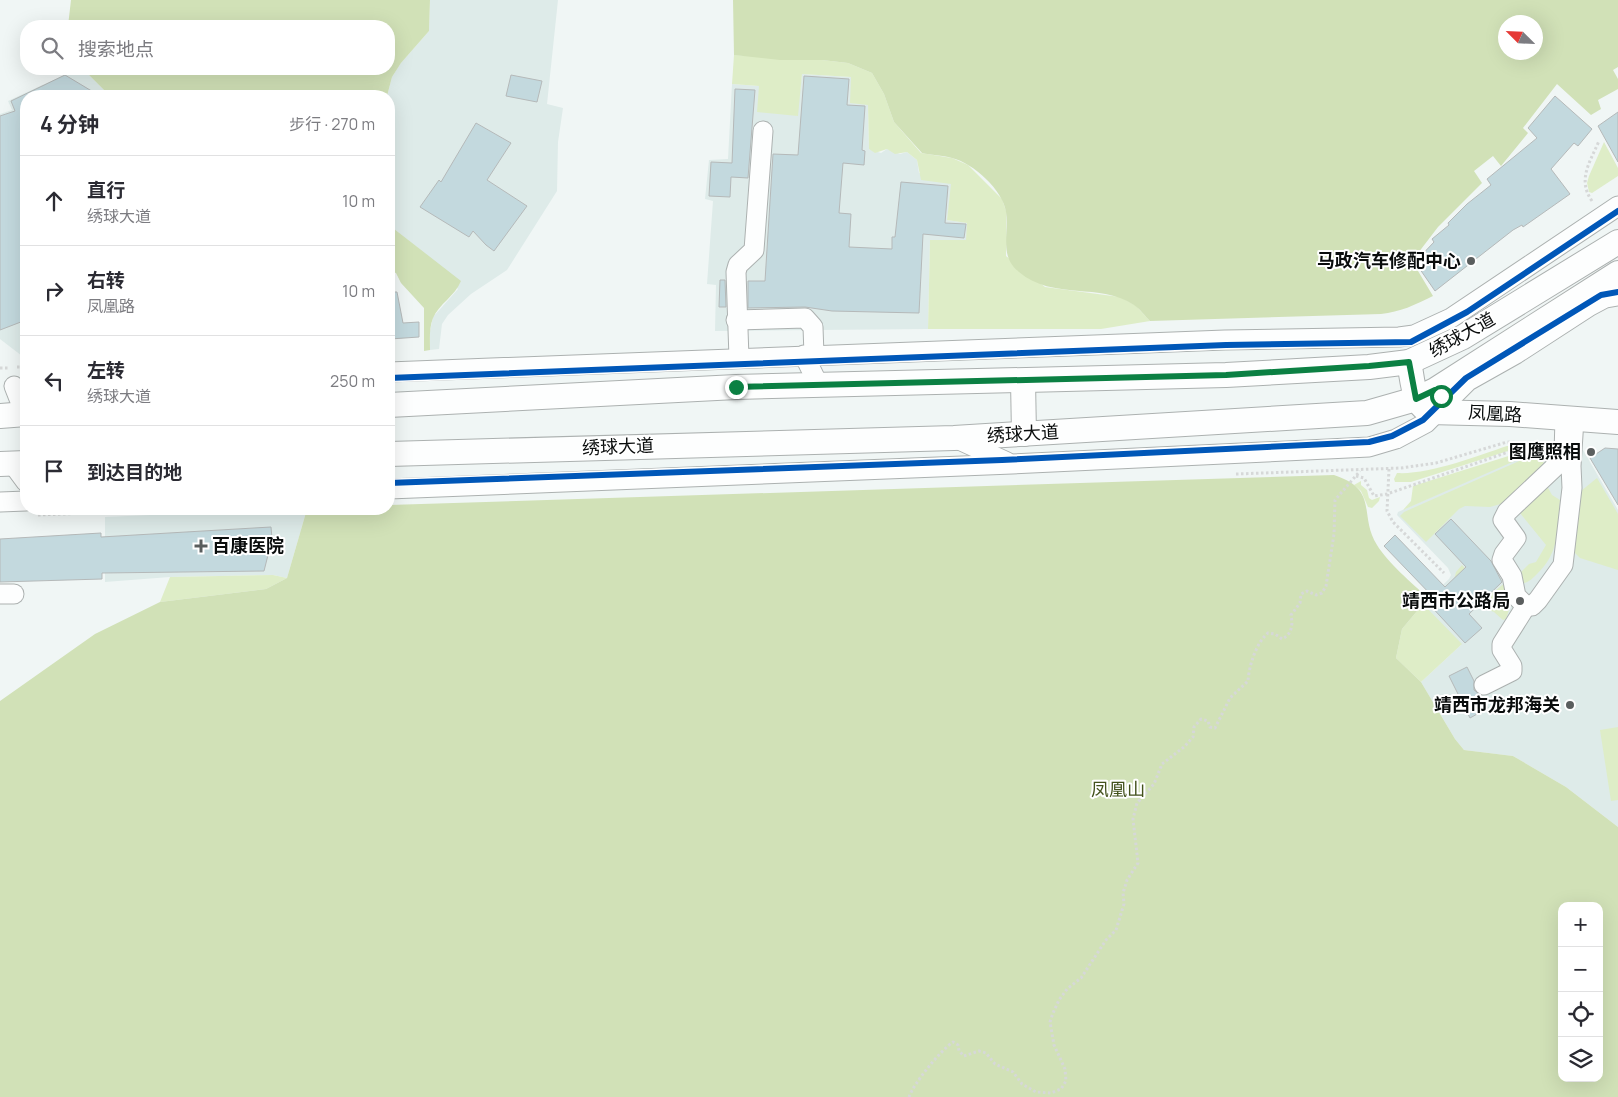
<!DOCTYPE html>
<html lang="zh">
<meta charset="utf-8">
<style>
:root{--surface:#fff;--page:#f7f7f7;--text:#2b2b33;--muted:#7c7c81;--line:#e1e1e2}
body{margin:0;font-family:Manrope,"Noto Sans SC",sans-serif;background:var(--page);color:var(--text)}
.controls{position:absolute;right:15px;bottom:15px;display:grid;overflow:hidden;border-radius:10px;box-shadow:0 5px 20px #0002}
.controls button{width:45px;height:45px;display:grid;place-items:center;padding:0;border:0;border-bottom:1px solid var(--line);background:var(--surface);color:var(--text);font:25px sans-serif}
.compass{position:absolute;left:1498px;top:15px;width:45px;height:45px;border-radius:50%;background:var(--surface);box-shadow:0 5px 20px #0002;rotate:294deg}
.stop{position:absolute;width:15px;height:15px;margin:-11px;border:4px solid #0b8043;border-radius:50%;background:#fff}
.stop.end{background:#0b8043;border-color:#fff;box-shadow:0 1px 5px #0008}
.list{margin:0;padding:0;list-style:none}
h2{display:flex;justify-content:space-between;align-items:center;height:65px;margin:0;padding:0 20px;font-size:21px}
h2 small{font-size:16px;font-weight:400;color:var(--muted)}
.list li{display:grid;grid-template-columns:32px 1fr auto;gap:15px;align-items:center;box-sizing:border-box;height:90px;padding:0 20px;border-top:1px solid var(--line)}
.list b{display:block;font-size:19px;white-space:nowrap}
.list p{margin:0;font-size:16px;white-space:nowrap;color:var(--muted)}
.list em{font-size:16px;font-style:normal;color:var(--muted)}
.icon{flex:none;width:28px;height:28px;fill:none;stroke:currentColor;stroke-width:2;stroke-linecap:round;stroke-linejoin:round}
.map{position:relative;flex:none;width:1618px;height:1097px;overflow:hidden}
.search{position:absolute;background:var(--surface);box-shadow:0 5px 20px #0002;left:20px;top:20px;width:375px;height:55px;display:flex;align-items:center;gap:12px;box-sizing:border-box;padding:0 18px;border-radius:20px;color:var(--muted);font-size:19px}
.panel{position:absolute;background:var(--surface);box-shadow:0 5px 20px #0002;left:20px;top:90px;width:375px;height:425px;border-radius:20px}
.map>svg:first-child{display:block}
.built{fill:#deebe9}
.green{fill:#deedc7}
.forest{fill:#d1e1b7;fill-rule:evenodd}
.building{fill:#c3d9de;stroke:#b5b9b9}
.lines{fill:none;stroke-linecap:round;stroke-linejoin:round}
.minor-casing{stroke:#acb1b0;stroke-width:21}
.major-casing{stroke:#acb1b0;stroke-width:26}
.path{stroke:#d6d8d8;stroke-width:3;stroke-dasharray:2.5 2.5;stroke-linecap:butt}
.minor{stroke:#fdfefe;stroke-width:19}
.major{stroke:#fdfefe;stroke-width:24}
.cycleway-casing{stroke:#fff;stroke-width:9}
.cycleway{stroke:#0057b8;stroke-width:6}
.route{stroke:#0b8043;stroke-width:6}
.poi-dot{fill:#5a5e5e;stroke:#fff;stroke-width:2}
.labels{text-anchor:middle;stroke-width:4;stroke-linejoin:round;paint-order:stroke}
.poi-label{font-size:18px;font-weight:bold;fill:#090c0c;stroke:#fff;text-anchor:end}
.street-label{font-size:18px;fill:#090c0c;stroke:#fff}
.park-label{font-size:18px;fill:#43521c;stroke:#fff}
</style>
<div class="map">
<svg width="1618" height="1097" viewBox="0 0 1618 1097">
<rect width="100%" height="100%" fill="#f0f6f5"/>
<!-- built -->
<g class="built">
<polygon points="430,0 558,0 547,104 563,108 558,142 557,191 507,270 471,294 448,315 442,324 439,349 430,350 430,331 433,317 458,289 429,257 389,225 387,96 392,77 401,63 429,31"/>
<polygon points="77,69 83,69 110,96 26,96 26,359 0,339 0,114 12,110 8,101"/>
<polygon points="802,74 851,77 868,104 869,149 881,153 887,149 900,154 907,152 917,160 919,173 952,184 947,220 968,223 966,240 930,240 928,329 715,331 716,285 707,284 713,201 705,199 709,160 728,159 732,84 759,86 797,116"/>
<polygon points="1557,448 1583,450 1618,510 1618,827 1566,787 1513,756 1464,750 1455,739 1421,682 1461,645 1423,604 1449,579 1451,575 1448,568 1397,515 1398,512 1530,453 1542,449"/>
<polygon points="284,509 307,509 287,578 273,575 170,577 105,582 105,517"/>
</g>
<!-- green -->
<g class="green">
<polygon points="734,55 822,60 848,63 872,73 884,94 894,122 921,153 952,158 968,165 1002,199 1006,211 1006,256 1045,287 1120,297 1135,305 1150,321 1101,329 928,329 930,240 966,240 967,223 947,220 951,184 921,180 917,160 907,152 895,154 887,149 875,153 869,149 868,105 850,103 851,77 802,74 798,116 757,112 759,86 732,84"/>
<polygon points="1604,142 1618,168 1618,176 1592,193 1589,192 1587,183 1589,176"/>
<path d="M1507,446H1512L1511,450L1411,482H1395L1394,479L1397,473C1428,475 1477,456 1507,446Z"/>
<polygon points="1534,448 1542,449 1403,510 1411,501 1413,486"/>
<polygon points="1542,451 1545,453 1543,466 1504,503 1490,507 1465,506 1459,509 1426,542 1400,516 1404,512"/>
<polygon points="1597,478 1618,514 1618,570 1580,558 1573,551 1581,491"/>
<polygon points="1361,481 1361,485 1367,490 1369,498 1372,500 1380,497 1379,501 1372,508 1368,507 1361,491 1354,485"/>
<path d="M1547,486L1552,495L1560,500C1557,530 1560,552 1537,574C1532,579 1528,583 1521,584L1518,575L1529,564L1536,562L1546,545L1520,513Z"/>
<polygon points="1462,565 1490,595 1506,582 1510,607 1506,619 1503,620 1494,612 1478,606 1454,580 1456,572"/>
<polygon points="273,575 287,578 266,589 160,602 170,577"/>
<polygon points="1423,604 1462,644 1421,682 1396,658 1402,629"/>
<polygon points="1618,727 1618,800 1611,801 1600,730"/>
</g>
<!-- forest -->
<g class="forest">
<polygon points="71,0 430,0 429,31 401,63 392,77 387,96 110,96 83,69 389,69 389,26 68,26"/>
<path d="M733,0H1618V67L1613,70L1618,79V89L1598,100L1601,109L1591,115L1557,84L1523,128L1528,133L1501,166L1493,156L1474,171L1482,183L1438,227L1412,261L1433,296C1415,305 1400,312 1381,314L1150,321C1145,316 1140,309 1134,305C1101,282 1053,301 1019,272C999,256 1009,235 1006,212C1003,190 973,163 952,158C942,155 931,155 922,153L894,122L884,94L872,73L848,63L822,60H780L734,55ZM1536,22V52H1506V22Z"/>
<path d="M389,225L461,281C455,296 439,304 433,318C429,328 430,339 430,350L424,351V308L401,283L396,273L389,271Z"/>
<path d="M1334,475C1380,490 1358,515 1377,545C1388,563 1412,583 1428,598L1402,629L1396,658L1421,682L1455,739L1464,750L1513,756L1566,787L1618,827V1097H0V701L95,634L160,602L266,589L287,578L307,509H389V505ZM1562,906H1599V1078H1562Z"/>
</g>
<!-- building -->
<g class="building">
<polygon points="65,75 100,96 26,96 26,320 0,330 0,116 15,111 11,101"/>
<polygon points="511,75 542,81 537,102 506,96"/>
<polygon points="804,76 849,79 847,105 865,106 862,150 865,151 864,165 843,163 839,213 851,214 849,247 892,249 892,237 895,237 901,182 948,186 945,223 966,224 964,238 923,234 919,313 832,311 805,307 748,308 748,281 765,281 773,154 798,155"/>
<polygon points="735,89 755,90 748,178 731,177 730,197 709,196 711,162 732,163"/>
<polygon points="1555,96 1592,129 1578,146 1574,143 1551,169 1570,194 1523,227 1522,225 1513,230 1435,291 1415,262 1434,242 1432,239 1449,225 1448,223 1467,204 1491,185 1487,179 1537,138 1528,128"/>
<polygon points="1618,112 1618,162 1598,126"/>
<polygon points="476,123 511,143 487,180 527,206 494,251 486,245 473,231 469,237 420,207 439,180 441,182"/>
<polygon points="720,280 725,280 726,307 719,307"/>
<polygon points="391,292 397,292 403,323 419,322 419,337 390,339"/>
<polygon points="1605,448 1618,449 1618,505 1590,458"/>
<polygon points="1451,519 1491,561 1502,582 1469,614 1482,628 1465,643 1428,603 1434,598 1384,546 1395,535 1445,587 1466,567 1435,534"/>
<polygon points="271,527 273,550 269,551 264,571 102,573 102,579 0,582 0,539 101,533 101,537"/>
<polygon points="1467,667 1474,681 1474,690 1482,696 1488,708 1470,718 1449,676"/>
</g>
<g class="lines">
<!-- minor casing -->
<g class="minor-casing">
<g id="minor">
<polyline points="736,320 805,318 813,327 814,355"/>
<polyline points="804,355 818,384"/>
<polyline points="739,358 736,272 738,265 754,250 763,131"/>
<polyline points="389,372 1225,340 1399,337 1414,335 1451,318 1618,206"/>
<polyline points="14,386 25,414"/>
<polyline points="1565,418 1564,454 1559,463 1507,512 1503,520 1516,538 1504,554 1502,560 1512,576 1516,596 1526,606 1532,606 1538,600 1563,565 1572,488 1571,466 1574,419"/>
<polyline points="955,438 1007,462"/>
<polyline points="12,463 26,482"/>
<polyline points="389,489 1012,464 1369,447 1396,439 1426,423 1468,381 1516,354 1590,306 1605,298 1618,296"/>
<polyline points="0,502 26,501"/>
<polyline points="0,594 14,594"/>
<polyline points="1484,685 1512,671 1512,666 1502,650 1502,644 1526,606"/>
</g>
</g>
<!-- major casing -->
<g class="major-casing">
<g id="major">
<path d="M1409,362C1413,380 1412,402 1429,412L1510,414L1618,422"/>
<polyline points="1023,381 1024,434"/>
<polyline points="389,405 736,387 1226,375 1369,367 1409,362 1463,337 1618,242"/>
<polyline points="0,416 26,414"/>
<polyline points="389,454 954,438 1367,413 1416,399 1435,390 1618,273"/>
<polyline points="0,464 26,463"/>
</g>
</g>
<!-- path -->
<g class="path">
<path d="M1592,201C1577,180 1590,162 1599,141"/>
<polyline points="17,367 26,367"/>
<polyline points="0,368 8,368"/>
<polyline points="1389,469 1387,511 1393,522 1444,573"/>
<polyline points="1236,474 1401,468 1436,463 1507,442 1546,444"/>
<polyline points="1356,476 1364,478 1374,496 1387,494 1514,450 1524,444"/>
<polyline points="38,515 187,509"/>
<path d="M909,1097C914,1083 940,1051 953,1042L958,1045L959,1051L964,1056L979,1051L986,1053L995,1064L1013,1072L1022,1084L1036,1092L1051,1093L1061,1089L1066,1081L1065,1069L1054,1045L1050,1022L1053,1013L1059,1000L1067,989L1081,978L1106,940L1116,930L1124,904L1123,893L1127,880L1138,863L1133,819L1137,803L1154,784L1162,764L1184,747L1193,737L1194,727L1201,719L1208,721L1210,727L1215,728L1230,698L1248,681C1249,666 1256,643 1268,633L1275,634L1282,639C1292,634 1293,625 1291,615L1300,603L1301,594L1307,591L1316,595L1322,593L1326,586L1334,534L1335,500L1360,471"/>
</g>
<!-- minor -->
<use href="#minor" class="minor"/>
<!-- major -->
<use href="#major" class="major"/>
<!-- cycleway casing -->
<g class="cycleway-casing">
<g id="cycleway">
<polyline points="389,378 1226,345 1411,342 1467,312 1618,211"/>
<polyline points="389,483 1002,460 1369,442 1392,436 1423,420 1466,378 1601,295 1618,292"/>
</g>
</g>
<!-- cycleway -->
<use href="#cycleway" class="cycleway"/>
</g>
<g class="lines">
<!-- route -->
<polyline class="route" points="736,387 1226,375 1369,366 1409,362 1416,399 1435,390 1441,396"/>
</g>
<!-- markers -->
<g class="poi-dot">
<circle cx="1471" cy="261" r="5"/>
<circle cx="1591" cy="452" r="5"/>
<path d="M198.5 538.5h5v5h5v5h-5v5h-5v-5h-5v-5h5z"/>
<circle cx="1520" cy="601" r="5"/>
<circle cx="1570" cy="705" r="5"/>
</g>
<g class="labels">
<!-- poi labels -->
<g class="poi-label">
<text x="1461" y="267">马政汽车修配中心</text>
<text x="1581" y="458">图鹰照相</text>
<text x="212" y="552" text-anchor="start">百康医院</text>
<text x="1510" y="607">靖西市公路局</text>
<text x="1560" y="711">靖西市龙邦海关</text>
</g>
<!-- street labels -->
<g class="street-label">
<text transform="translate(1462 335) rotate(-29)" y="6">绣球大道</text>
<text transform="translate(1495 414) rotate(3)" y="6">凤凰路</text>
<text transform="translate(1023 434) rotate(-3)" y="6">绣球大道</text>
<text transform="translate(618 447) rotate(-2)" y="6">绣球大道</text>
</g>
<!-- park labels -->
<g class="park-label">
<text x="1118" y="796">凤凰山</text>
</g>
</g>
</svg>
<div class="controls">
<button>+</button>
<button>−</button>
<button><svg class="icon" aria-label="locate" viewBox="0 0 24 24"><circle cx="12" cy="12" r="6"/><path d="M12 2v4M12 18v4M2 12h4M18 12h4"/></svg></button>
<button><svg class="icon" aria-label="layers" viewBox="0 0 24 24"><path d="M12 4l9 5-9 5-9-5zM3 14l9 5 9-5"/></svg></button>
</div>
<svg class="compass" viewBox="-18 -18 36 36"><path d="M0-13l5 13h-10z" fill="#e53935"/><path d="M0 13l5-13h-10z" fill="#7c7c81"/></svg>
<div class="stop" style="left:1441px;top:396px"></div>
<div class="stop end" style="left:736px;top:387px"></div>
<div class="search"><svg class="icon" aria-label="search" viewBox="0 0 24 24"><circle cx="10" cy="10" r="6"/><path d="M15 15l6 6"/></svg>搜索地点</div>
<section class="panel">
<h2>4 分钟<small>步行 · 270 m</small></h2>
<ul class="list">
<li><svg class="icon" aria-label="ahead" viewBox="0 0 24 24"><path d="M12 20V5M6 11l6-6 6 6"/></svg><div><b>直行</b><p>绣球大道</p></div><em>10 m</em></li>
<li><svg class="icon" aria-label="right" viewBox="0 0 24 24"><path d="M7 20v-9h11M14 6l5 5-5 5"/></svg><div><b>右转</b><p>凤凰路</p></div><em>10 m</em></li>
<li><svg class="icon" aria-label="left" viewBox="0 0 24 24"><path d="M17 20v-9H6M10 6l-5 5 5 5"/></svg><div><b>左转</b><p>绣球大道</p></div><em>250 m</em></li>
<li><svg class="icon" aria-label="arrive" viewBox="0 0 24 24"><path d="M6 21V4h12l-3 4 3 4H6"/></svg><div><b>到达目的地</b></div></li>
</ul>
</section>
</div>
